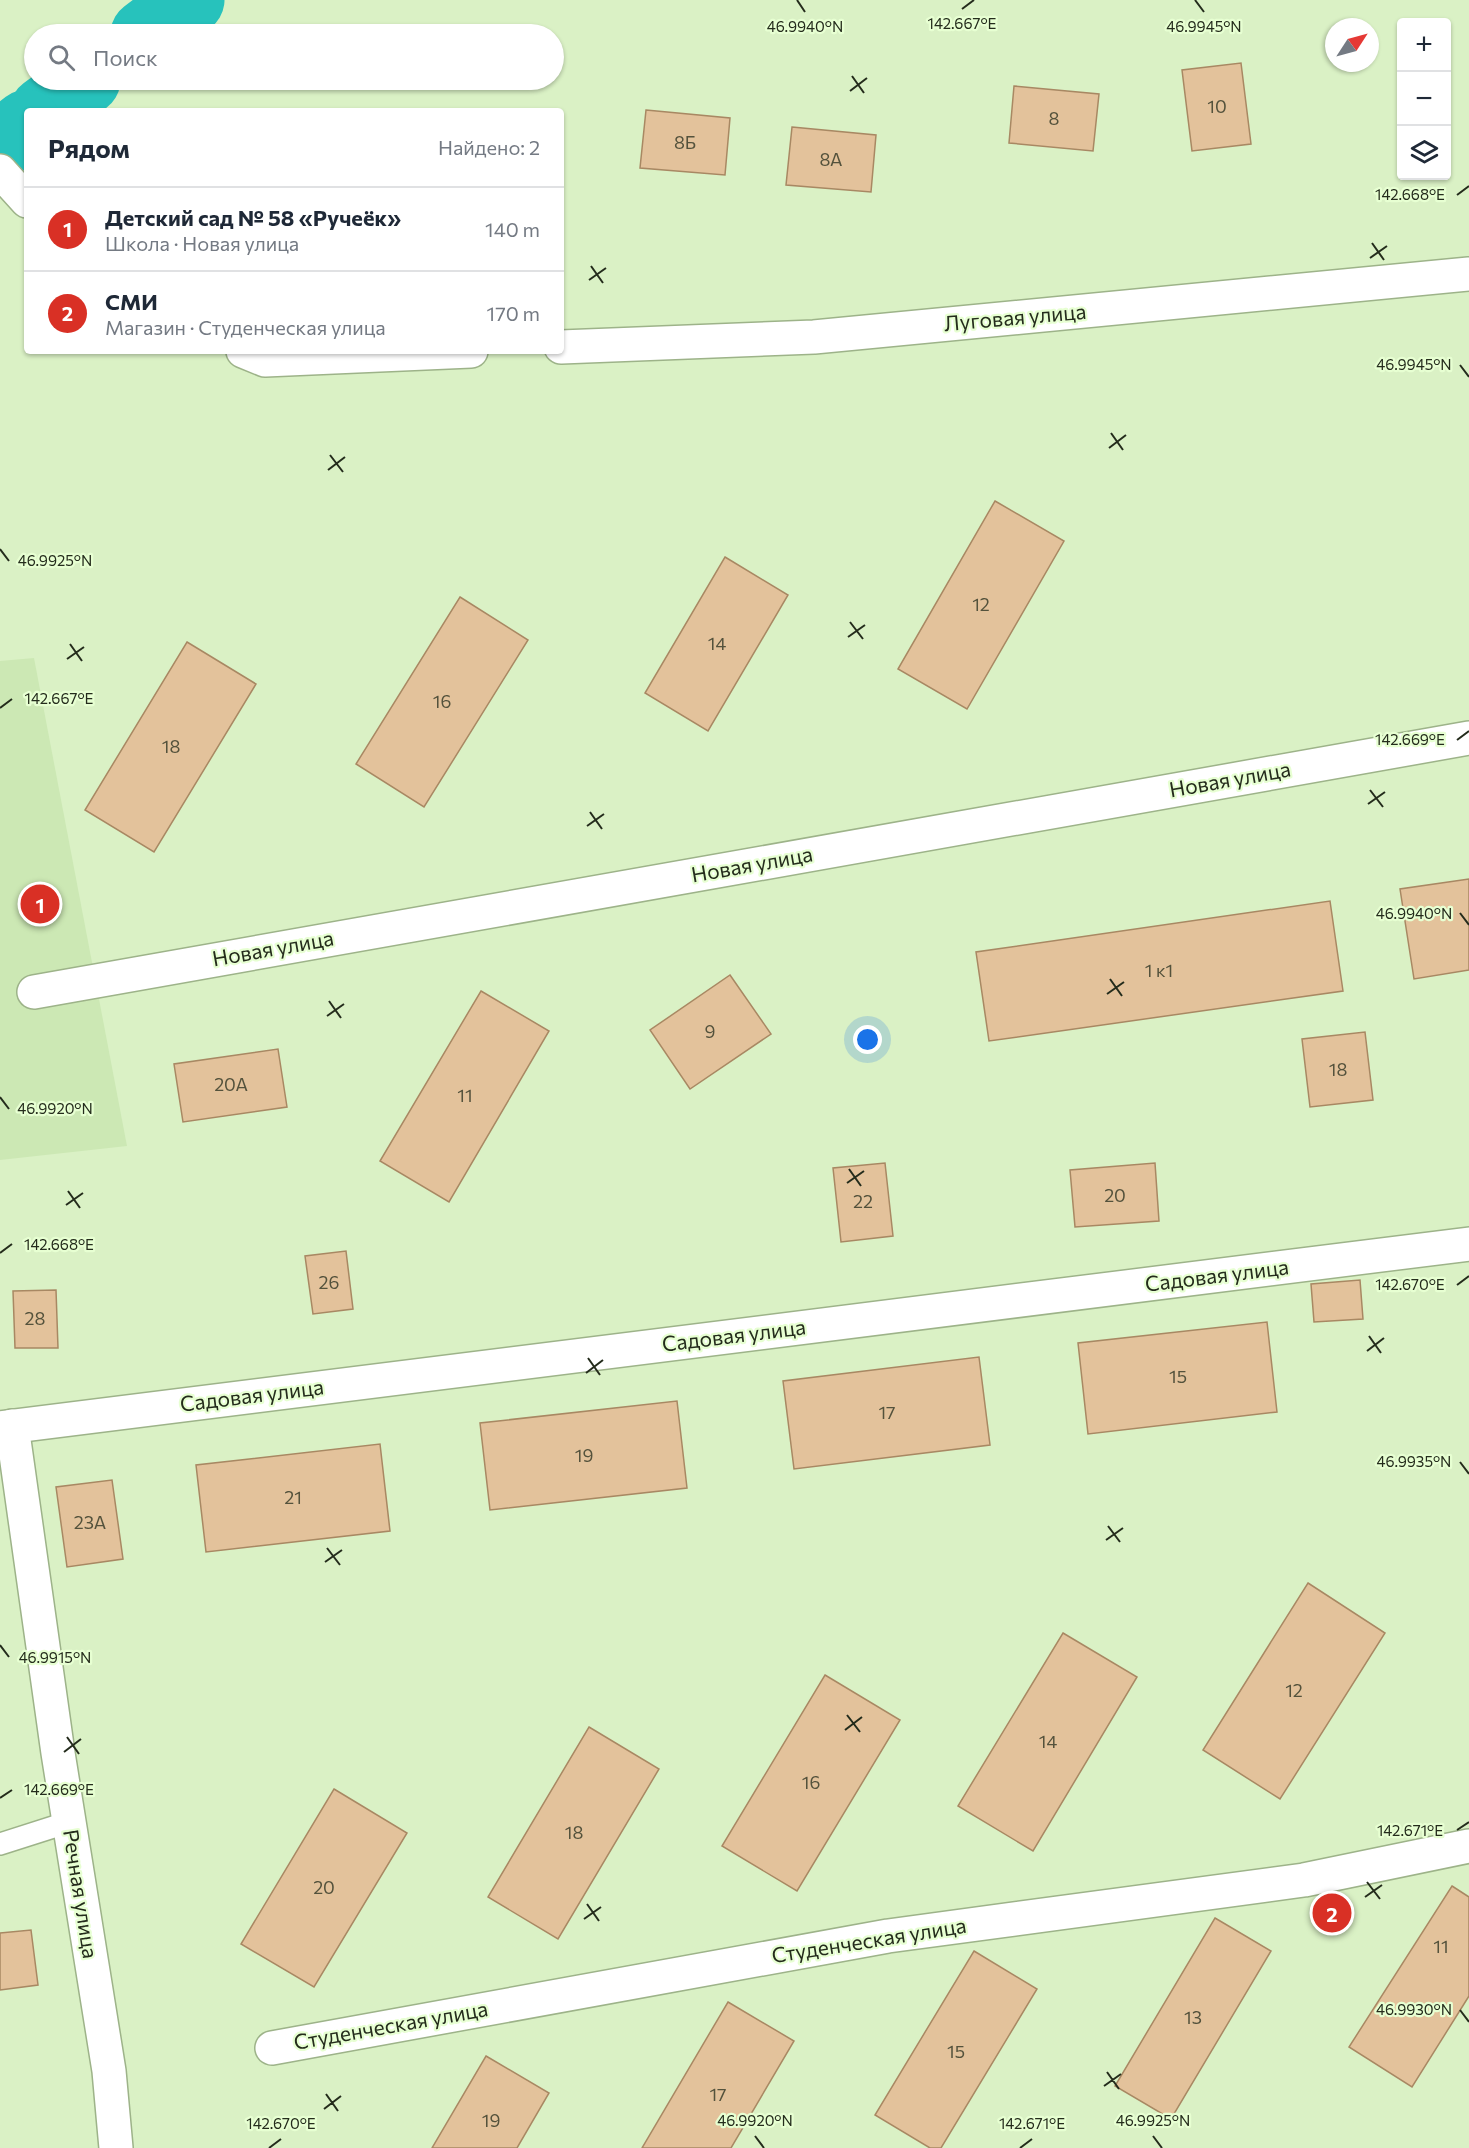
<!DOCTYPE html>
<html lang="ru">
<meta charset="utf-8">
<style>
:root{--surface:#fff;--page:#f6f6f7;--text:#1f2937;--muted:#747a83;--line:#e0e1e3;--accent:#d93025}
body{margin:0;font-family:Commissioner,sans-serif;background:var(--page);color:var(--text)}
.controls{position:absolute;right:18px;top:18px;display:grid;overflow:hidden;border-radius:6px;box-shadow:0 2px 4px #0004}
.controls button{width:54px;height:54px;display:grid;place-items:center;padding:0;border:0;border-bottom:2px solid var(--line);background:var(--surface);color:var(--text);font:30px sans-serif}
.compass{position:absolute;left:1325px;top:18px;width:54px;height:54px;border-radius:50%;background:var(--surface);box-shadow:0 2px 4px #0004;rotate:54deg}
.you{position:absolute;left:868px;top:1040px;width:21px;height:21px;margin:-15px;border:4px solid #fff;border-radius:50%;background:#1a73e8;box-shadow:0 0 0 9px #1a73e833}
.badge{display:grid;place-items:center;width:39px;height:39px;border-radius:50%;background:var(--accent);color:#fff;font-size:20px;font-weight:700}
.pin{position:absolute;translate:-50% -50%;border:3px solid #fff;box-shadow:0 2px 6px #0006}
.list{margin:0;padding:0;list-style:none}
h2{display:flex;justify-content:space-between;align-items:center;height:78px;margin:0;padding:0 24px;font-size:26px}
h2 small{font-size:20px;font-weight:400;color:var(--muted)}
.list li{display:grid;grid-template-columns:39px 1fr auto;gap:18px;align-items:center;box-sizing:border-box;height:84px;padding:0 24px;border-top:2px solid var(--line)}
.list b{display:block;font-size:22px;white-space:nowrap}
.list p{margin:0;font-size:20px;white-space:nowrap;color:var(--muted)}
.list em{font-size:20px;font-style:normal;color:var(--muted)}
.icon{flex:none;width:33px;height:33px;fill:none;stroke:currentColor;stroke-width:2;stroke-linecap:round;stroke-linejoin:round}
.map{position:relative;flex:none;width:1469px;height:2148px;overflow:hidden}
.search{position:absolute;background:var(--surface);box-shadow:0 2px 4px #0004;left:24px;top:24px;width:540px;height:66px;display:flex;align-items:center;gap:15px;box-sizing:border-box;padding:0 21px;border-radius:33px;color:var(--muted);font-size:22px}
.panel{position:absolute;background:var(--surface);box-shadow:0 2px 4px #0004;left:24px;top:108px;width:540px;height:246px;border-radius:6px}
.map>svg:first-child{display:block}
.built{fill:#cce8b4}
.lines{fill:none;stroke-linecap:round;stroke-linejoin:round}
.river{stroke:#27c2bc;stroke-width:69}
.building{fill:#e3c29b;stroke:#a88863;stroke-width:1.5}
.lane-casing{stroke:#9db389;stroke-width:24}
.street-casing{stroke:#9db389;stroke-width:36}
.lane{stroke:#fff;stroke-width:21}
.street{stroke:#fff;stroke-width:33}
.ticks{fill:none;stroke:#242c1c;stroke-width:2}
.labels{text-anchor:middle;stroke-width:4.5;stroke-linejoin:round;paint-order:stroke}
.number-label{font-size:18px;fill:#54523c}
.street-label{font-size:21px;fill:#242c1c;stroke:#e7ffd2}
.ticks-label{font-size:15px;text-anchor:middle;fill:#242c1c;stroke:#e7ffd2;stroke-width:4.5;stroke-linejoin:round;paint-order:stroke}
</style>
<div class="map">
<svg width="1469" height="2148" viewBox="0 0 1469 2148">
<rect width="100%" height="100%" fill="#daf1c5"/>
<!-- built -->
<polygon class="built" points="34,658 127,1146 0,1160 0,661"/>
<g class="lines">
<!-- river -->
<g class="river">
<polyline points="145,34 190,0"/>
<polyline points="44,111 86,80"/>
<polyline points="0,145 27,124"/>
</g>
</g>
<!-- building -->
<g class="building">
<polygon points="1241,63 1251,144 1192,151 1182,70"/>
<polygon points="1014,86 1099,94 1093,151 1009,143"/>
<polygon points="646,110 730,118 725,175 640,168"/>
<polygon points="792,127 876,135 871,192 786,185"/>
<polygon points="995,501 1064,541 967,709 898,669"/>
<polygon points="725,557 788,595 708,731 645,693"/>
<polygon points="460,597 528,640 424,807 356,764"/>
<polygon points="187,642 256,684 154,852 85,810"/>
<polygon points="1469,879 1469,970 1414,979 1400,889"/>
<polygon points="1330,901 1343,991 989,1041 976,952"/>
<polygon points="730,975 771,1034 690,1089 650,1030"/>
<polygon points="481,991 549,1031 449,1202 380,1161"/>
<polygon points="1365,1032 1373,1100 1310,1107 1302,1039"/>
<polygon points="278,1049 287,1107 183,1122 174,1064"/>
<polygon points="885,1163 893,1236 841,1242 833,1168"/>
<polygon points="1155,1163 1159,1221 1075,1227 1070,1170"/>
<polygon points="346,1251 353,1309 313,1314 305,1256"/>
<polygon points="1360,1280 1363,1319 1314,1322 1311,1284"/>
<polygon points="56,1290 58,1348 15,1348 13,1291"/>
<polygon points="1267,1322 1277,1412 1088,1434 1078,1343"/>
<polygon points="979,1357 990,1445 794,1469 783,1381"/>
<polygon points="677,1401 687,1488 490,1510 480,1423"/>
<polygon points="380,1444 390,1531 206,1552 196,1465"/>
<polygon points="112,1480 123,1559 67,1567 56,1487"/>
<polygon points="1308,1583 1385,1633 1280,1799 1203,1750"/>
<polygon points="1063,1633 1137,1677 1033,1851 958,1806"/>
<polygon points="825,1675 900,1720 797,1891 722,1846"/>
<polygon points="589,1727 659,1769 558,1939 488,1897"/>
<polygon points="334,1789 407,1833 314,1987 241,1944"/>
<polygon points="1452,1886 1469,1897 1469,1996 1412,2087 1349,2047"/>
<polygon points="1215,1918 1271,1951 1171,2119 1115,2086"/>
<polygon points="31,1930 38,1985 0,1990 0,1933"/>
<polygon points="974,1951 1037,1989 941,2148 930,2148 875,2115"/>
<polygon points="728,2002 794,2041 731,2148 642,2148"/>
<polygon points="486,2056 549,2093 517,2148 432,2148"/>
</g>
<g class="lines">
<!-- lane casing -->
<g class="lane-casing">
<polyline id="lane" points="0,1844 69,1822"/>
</g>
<!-- street casing -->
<g class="street-casing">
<g id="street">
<polyline points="0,171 27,201"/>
<polyline points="561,347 814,337 1469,274"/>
<polyline points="243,351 265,360 471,351"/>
<polyline points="34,992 1469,738"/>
<polyline points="12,1426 58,1753 109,2071 116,2148"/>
<polyline points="0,1428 1469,1244"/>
<polyline points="272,2048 888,1936 1304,1880 1469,1846"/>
</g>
</g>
<!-- lane -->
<use href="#lane" class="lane"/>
<!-- street -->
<use href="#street" class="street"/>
</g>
<!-- ticks -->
<path class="ticks" d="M797,0L805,12M1195,0L1204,12M962,9L974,0M852,76L864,93M850,91L867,78M1457,195L1469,186M1372,243L1384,260M1370,258L1387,246M591,266L603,283M589,280L606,268M1460,365L1469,377M1111,433L1123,450M1109,448L1126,435M330,455L343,472M328,470L345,457M0,549L9,561M850,622L863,639M848,637L865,625M70,644L82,661M67,659L84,647M0,708L12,699M1457,740L1469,731M1370,790L1383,807M1368,804L1385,792M590,812L602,829M587,826L604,814M1460,913L1469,925M1110,979L1122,996M1107,994L1124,982M329,1001L341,1018M327,1016L344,1004M0,1097L9,1109M849,1169L861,1186M847,1183L864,1171M68,1191L80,1208M66,1205L83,1193M0,1253L12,1244M1457,1285L1469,1276M1369,1336L1381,1353M1367,1351L1384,1338M588,1358L600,1375M586,1373L603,1360M1460,1462L1469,1474M1108,1526L1120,1542M1106,1540L1123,1528M327,1548L340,1565M325,1562L342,1550M0,1645L9,1657M847,1715L860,1732M845,1730L862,1717M67,1737L79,1754M64,1752L81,1739M0,1798L12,1790M1457,1830L1469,1822M1367,1882L1380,1899M1365,1897L1382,1885M587,1904L599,1921M584,1919L601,1907M1460,2010L1469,2022M1107,2072L1119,2089M1104,2086L1121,2074M326,2094L338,2111M324,2109L341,2096M755,2136L764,2148M1153,2136L1162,2148M269,2148L281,2139M1020,2148L1032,2139"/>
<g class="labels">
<!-- number labels -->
<g class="number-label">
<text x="1217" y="113">10</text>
<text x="1054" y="125">8</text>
<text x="685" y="149">8Б</text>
<text x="831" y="166">8А</text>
<text x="981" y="611">12</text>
<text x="717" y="650">14</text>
<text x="442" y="708">16</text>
<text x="171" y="753">18</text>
<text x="1159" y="977">1 к1</text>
<text x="710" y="1038">9</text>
<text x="1338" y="1076">18</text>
<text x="231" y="1091">20А</text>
<text x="465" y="1102">11</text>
<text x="1115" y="1202">20</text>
<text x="863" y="1208">22</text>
<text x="329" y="1289">26</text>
<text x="35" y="1325">28</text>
<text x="1178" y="1383">15</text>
<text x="887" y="1419">17</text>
<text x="584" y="1462">19</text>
<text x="293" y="1504">21</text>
<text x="90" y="1529">23А</text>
<text x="1294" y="1697">12</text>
<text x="1048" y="1748">14</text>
<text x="811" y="1789">16</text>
<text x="574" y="1839">18</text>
<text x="324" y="1894">20</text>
<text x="1441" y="1953">11</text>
<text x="1193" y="2024">13</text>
<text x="956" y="2058">15</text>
<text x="718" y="2101">17</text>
<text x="491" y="2127">19</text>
</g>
<!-- street labels -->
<g class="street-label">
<text transform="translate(1015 318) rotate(-5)" y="7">Луговая улица</text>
<text transform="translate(1230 780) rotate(-10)" y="7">Новая улица</text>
<text transform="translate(752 865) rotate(-10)" y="7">Новая улица</text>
<text transform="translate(273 949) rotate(-10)" y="7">Новая улица</text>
<text transform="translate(1217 1276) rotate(-7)" y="7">Садовая улица</text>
<text transform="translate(734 1336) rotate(-7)" y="7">Садовая улица</text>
<text transform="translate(252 1396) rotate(-7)" y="7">Садовая улица</text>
<text transform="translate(80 1894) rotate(81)" y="7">Речная улица</text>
<text transform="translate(869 1941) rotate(-9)" y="7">Студенческая улица</text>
<text transform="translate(391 2026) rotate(-10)" y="7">Студенческая улица</text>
</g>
</g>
<g class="ticks-label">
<text x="962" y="29">142.667°E</text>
<text x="805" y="32">46.9940°N</text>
<text x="1204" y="32">46.9945°N</text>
<text x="1410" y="200">142.668°E</text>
<text x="1414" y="370">46.9945°N</text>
<text x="55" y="566">46.9925°N</text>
<text x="59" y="704">142.667°E</text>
<text x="1410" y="745">142.669°E</text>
<text x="1414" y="919">46.9940°N</text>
<text x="55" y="1114">46.9920°N</text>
<text x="59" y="1250">142.668°E</text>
<text x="1410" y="1290">142.670°E</text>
<text x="1414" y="1467">46.9935°N</text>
<text x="55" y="1663">46.9915°N</text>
<text x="59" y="1795">142.669°E</text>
<text x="1410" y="1836">142.671°E</text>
<text x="1414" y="2015">46.9930°N</text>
<text x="755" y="2126">46.9920°N</text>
<text x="1153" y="2126">46.9925°N</text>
<text x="281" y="2129">142.670°E</text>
<text x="1032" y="2129">142.671°E</text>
</g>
</svg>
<div class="controls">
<button>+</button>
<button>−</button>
<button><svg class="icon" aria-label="layers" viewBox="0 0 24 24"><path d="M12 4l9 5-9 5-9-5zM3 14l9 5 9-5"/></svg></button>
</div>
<svg class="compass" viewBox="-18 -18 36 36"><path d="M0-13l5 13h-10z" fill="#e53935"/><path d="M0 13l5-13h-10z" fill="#747a83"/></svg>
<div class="you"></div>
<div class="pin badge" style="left:40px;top:904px">1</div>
<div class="pin badge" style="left:1332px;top:1913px">2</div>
<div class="search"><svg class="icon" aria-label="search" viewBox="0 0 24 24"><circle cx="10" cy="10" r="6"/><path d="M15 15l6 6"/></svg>Поиск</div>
<section class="panel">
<h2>Рядом<small>Найдено: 2</small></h2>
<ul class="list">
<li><span class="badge">1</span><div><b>Детский сад № 58 «Ручеёк»</b><p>Школа · Новая улица</p></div><em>140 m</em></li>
<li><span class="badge">2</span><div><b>СМИ</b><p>Магазин · Студенческая улица</p></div><em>170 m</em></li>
</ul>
</section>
</div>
